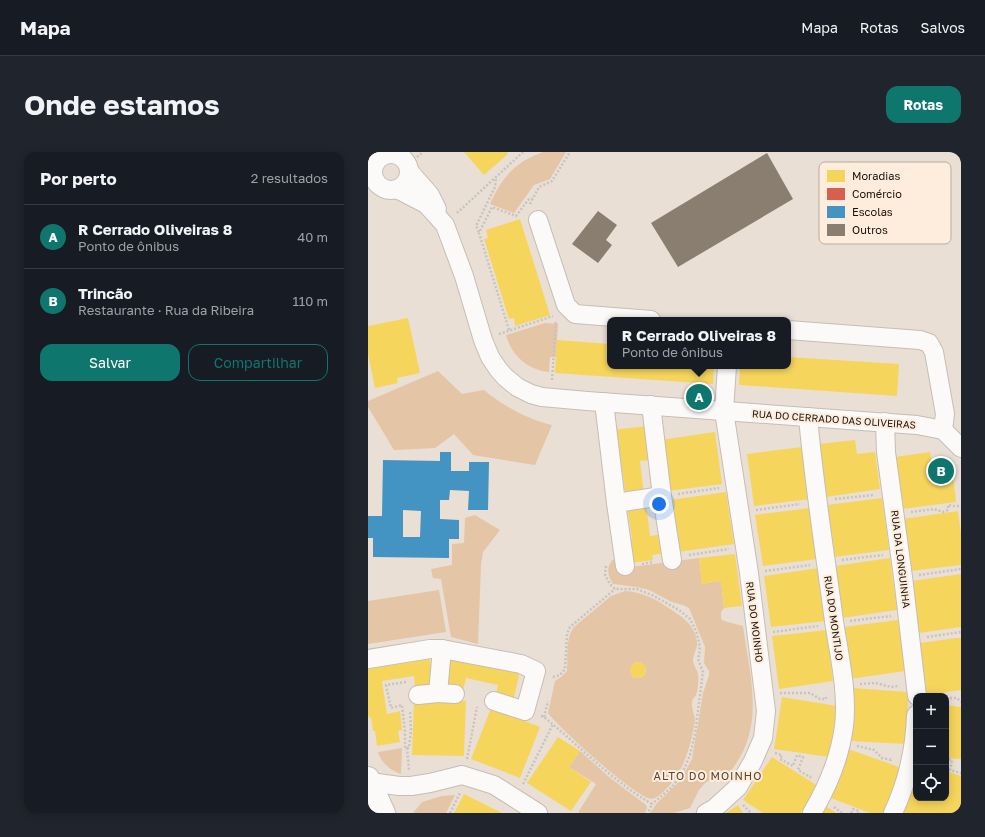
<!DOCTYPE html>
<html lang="pt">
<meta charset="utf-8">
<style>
:root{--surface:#171b24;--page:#20242c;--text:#f1f3f6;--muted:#9ea1a6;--line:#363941;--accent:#0f766e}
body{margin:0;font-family:"Golos Text",sans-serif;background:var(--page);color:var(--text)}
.controls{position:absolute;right:12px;bottom:12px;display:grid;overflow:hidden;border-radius:8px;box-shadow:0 2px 10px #0003}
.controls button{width:36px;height:36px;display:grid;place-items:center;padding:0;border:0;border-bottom:1px solid var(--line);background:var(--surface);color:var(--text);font:20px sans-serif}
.you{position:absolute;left:291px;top:352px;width:14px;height:14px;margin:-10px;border:3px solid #fff;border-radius:50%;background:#1a73e8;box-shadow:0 0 0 6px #1a73e833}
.badge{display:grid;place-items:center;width:26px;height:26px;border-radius:50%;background:var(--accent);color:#fff;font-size:13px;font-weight:700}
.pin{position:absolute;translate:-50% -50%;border:2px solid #fff;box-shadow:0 1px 4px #0006}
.popup{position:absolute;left:239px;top:165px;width:184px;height:52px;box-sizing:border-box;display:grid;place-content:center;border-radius:8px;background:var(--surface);filter:drop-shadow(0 1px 3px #0005);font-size:13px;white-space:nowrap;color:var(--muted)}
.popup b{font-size:15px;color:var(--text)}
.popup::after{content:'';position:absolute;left:50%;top:100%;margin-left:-8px;border:8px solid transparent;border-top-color:var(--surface)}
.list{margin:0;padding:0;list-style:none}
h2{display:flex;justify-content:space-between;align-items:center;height:52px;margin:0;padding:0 16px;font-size:17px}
h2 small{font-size:13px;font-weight:400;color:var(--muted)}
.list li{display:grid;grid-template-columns:26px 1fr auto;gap:12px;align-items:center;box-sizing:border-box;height:64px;padding:0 16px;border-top:1px solid var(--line)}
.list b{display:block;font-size:15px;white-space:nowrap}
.list p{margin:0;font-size:13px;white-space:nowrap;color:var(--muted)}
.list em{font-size:13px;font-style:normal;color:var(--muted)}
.actions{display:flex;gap:8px;padding:12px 16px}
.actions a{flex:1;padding:9px 0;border:1px solid var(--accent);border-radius:12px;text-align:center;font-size:14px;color:var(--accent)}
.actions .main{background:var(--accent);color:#fff}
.icon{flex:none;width:22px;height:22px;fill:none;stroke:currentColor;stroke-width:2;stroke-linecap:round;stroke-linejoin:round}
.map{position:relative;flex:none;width:593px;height:661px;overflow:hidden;border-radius:12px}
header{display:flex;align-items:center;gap:24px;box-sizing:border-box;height:56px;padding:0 20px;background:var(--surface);border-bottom:1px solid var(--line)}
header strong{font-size:19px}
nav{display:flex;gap:22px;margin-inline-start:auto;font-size:14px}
.intro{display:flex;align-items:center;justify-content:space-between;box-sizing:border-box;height:96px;padding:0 24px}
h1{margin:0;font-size:28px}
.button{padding:10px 18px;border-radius:12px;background:var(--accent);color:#fff;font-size:14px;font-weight:700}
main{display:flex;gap:24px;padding:0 24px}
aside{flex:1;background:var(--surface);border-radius:12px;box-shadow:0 2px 10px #0003}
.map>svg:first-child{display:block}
.green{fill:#e4c5a6;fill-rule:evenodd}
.homes{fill:#f6d55c}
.shops{fill:#d6604d}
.schools{fill:#4393c3;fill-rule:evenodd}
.building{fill:#8a7e71}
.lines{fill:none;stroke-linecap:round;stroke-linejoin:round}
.street-casing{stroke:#c6bdb5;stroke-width:20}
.secondary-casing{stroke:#c6bdb5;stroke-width:24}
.path{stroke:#c7c4c0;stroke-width:2.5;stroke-dasharray:2 2;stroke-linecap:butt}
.street{stroke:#fcfaf9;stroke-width:18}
.secondary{stroke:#fcfaf9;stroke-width:22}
.labels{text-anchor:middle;stroke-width:4;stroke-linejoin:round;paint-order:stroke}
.street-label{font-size:10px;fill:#1a130c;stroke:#feeddc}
.neighbourhood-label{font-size:11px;letter-spacing:1px;fill:#574635;stroke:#feeddc}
.key{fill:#feeddc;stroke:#baac9e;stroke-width:1}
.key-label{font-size:11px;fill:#1a130c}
</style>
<header>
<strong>Mapa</strong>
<nav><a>Mapa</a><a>Rotas</a><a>Salvos</a></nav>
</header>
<div class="intro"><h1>Onde estamos</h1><a class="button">Rotas</a></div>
<main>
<aside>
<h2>Por perto<small>2 resultados</small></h2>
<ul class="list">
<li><span class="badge">A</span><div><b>R Cerrado Oliveiras 8</b><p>Ponto de ônibus</p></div><em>40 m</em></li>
<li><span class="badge">B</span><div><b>Trincão</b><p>Restaurante · Rua da Ribeira</p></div><em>110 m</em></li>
</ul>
<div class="actions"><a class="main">Salvar</a><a>Compartilhar</a></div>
</aside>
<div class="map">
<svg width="593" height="661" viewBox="0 0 593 661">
<rect width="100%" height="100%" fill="#eadfd4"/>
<!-- green -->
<g class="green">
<path d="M175,0H198L182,27L166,33L146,61L122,52C134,25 147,10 175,0Z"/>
<polygon points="482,9 506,66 477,79 453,21"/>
<path d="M177,171L190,172L188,205H182L181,220C160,218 143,203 138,183Z"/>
<path d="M70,219L94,242L116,238C134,253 161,268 184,273L167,313L105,303L86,282L67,296L26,298L0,255V249Z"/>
<polygon points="107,363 132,378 115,400 113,413 110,492 83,485 73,427 65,426 63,417 84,413 84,392 96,391 97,366"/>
<path d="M250,404L256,416L331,406L334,432L353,429L356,456L353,460V467L356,469L375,474C380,513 393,557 377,595C373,605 366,615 359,624L343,627L336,632L331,638L322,656L306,661H282L289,651L312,629L324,607L335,541L341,523V519L336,511L337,495L321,456L315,453L304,450L281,438L269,435L245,432C238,421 238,411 250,404Z"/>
<polygon points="71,438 78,480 0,492 0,449"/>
<path d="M257,439C273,440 286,446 299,455C313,464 327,472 329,490C330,496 325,502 325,508C325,513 329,517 330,522C331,527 330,538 328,543C326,546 324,547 324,551C323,557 327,562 327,568C323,594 316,620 296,639C293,642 289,646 284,647C270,648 190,575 180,561L187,529L193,525L199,519C200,505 197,487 206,475L243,444ZM268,510H272L278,516C279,521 277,523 273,526L265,525C261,519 262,514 268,510Z"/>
<path d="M34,596L33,622C23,619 13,611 10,600Z"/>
<polygon points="212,599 241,625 278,653 279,656 277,661 211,661 211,659 228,632 201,615"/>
<polygon points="87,643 78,661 45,661 54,650 74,644"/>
</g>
<!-- homes -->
<g class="homes">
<polygon points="96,0 139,0 140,2 116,23"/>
<polygon points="152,67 182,163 147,174 146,166 141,167 116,87 120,86 118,78"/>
<polygon points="40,166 52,221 29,226 30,231 7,236 0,202 0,174"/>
<polygon points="189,188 242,192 242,214 346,214 345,232 187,221"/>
<polygon points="420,205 531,212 529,244 371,233 372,214 420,214"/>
<polygon points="280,274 285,308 272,309 276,343 258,346 253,310 246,312 244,278"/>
<polygon points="347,280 354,332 300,339 292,288"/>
<polygon points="487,288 489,302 507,300 512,337 458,345 451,292"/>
<polygon points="434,295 442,347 386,354 379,302"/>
<polygon points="562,300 566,326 585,324 588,350 534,357 527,305"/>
<polygon points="358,340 366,392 310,400 302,348"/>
<polygon points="514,346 521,398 466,405 459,353"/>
<polygon points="278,351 282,384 295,382 298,401 284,403 285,408 262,411 258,387 264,387 259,354"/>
<polygon points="442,356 449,407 395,414 387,363"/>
<polygon points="590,359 593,382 593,413 542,419 535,367"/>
<polygon points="367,402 374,454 356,456 353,429 334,432 331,406"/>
<polygon points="522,406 529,458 474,466 467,414"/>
<polygon points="451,416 458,469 403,475 396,424"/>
<polygon points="593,422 593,475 551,481 544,429"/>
<polygon points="530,468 537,519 482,527 475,475"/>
<polygon points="459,478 465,529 411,537 404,484"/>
<polygon points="588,486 593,486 593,538 559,543 552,491"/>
<polygon points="61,503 66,534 47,537 46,524 14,529 19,562 32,559 34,578 30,579 32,590 9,594 7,579 5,579 3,565 1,566 0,562 0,513"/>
<polygon points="83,504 152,519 145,550 127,546 130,533 98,526 95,538 76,535"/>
<circle cx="270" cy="518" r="8"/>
<polygon points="485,536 540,540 538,592 482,589"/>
<polygon points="414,545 469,554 461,605 406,597"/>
<polygon points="46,548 98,549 96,604 44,603"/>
<polygon points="578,553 593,555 593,607 578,606"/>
<polygon points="123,556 172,575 152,626 103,607"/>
<polygon points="190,585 212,599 201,615 223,630 203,659 159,631"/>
<polygon points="480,597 534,616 516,661 502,661 463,646"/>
<polygon points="404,605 450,634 433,661 395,661 375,648"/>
<polygon points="578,619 593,624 593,661 536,661 548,624 548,646 578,646"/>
<polygon points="96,642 134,661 86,661"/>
<polygon points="370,653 375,661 358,661"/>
<polygon points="458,654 468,661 453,661"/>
</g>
<!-- shops -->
<polygon class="shops" points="579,312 581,324 566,326 564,314"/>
<!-- schools -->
<path class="schools" d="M72,300H83V319H101V310H121L120,358H100L101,339L82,338L81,348H72V367L91,368V387H81V406L5,405V386H0V364H14L15,308L72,309ZM35,358L53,359L52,385H35Z"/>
<!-- building -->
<g class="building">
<polygon points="399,1 425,47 310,115 283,71"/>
<polygon points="230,59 249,73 238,88 244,93 230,111 204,92"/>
</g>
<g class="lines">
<!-- street casing -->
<g class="street-casing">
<g id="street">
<circle cx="23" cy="20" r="18"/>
<polyline points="41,19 62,43 69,57"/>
<polyline points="29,37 58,52 77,73 96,124 115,188 122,205 130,217 137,225 149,235 163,242 174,245 219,249 549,273 575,278"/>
<polyline points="170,68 198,153 207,162 283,168"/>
<polyline points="420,178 552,188 561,191 566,200 577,262 575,278"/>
<polyline points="236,250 248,351 257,414"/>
<polyline points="283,253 294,344 304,408"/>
<path d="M440,265C446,333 457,401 466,469C471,503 480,539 476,574C472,605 460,634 444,661"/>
<polyline points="517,270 518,300 535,425 549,544"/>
<polyline points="575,278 593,296"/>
<polyline points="248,351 294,344"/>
<polyline points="74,497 70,541 87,542"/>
<polyline points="0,507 62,497 74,497 153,512 168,519 157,559 126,549"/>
<polyline points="50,543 70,541"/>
<polyline points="2,630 31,634 43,634 62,631 94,623 126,633 170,661"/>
<polyline points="338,661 347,656 370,635 385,609 395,586 398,559 381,421 356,259 359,214"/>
<path d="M525,661C539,631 547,596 548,563"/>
</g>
</g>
<!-- secondary casing -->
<g class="secondary-casing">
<polyline id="secondary" points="0,626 16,661"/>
</g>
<!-- path -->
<g class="path">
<polyline points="49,5 55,0"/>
<polyline points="162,52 171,35 184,29 202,0"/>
<polyline points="89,61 155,0"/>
<polyline points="111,80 108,74 127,35 128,25"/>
<polyline points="141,178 111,81 124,55 148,64 160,48 164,46"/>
<polyline points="131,182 185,164"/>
<polyline points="184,228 188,168"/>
<polyline points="310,342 351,336"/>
<polyline points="467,347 506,343"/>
<polyline points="388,358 432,352"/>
<polyline points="543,360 566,357 575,360 580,358 580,353 585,354 593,354"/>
<polyline points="321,403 361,397"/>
<polyline points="474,408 515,403"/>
<polyline points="274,412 286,410"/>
<polyline points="238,414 237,423 242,432 247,437 269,437 286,444 311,458 322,467 328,479 331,490 332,498 330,507 335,520 327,582 322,603 314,622 304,635 284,652"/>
<polyline points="397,419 442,413"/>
<polyline points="551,423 593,417"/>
<polyline points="482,469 523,464"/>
<polyline points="405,480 450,474"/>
<polyline points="559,485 593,480"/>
<polyline points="185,525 192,523 197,517 199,482 202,475 247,437"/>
<polyline points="38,530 18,533 23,556 34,553 37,580 37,596 39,596 41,618"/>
<polyline points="492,532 508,531 523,535 530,534"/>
<polyline points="412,541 442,541 452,547 458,547 458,545"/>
<polyline points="578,546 589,546 593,550"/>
<path d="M173,564L176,565C212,594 244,629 284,652L280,661"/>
<polyline points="176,565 180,549"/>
<polyline points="489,594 506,598 514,606 523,608 524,606"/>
<polyline points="39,596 41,596 43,578 42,559"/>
<polyline points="407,601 414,603 412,607 425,614 429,603 435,605 430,618 442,625 443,624"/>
<polyline points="99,607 109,555"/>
<polyline points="578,609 579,607 584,608 582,618 593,621"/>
<polyline points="155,632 185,572"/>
<polyline points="375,653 383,661"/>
<polyline points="466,655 474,661"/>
<polyline points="82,661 92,641"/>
<polyline points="483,661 485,657 491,659 490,661"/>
</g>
<!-- street -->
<use href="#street" class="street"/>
<!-- secondary -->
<use href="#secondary" class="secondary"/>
</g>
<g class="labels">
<!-- street labels -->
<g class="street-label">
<text transform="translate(466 267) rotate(4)" y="4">RUA DO CERRADO DAS OLIVEIRAS</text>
<text transform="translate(533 407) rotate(83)" y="4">RUA DA LONGUINHA</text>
<text transform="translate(466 466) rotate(82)" y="4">RUA DO MONTIJO</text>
<text transform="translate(387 470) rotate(83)" y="4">RUA DO MOINHO</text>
</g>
<!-- neighbourhood labels -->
<g class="neighbourhood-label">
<text x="340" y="628">ALTO DO MOINHO</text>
</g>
</g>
<!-- legend -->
<rect x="451" y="10" width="132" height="82" rx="6" class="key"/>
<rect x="459" y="18" width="18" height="12" fill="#f6d55c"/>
<rect x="459" y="36" width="18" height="12" fill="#d6604d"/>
<rect x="459" y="54" width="18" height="12" fill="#4393c3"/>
<rect x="459" y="72" width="18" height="12" fill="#8a7e71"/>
<g class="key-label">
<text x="484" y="28">Moradias</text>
<text x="484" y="46">Comércio</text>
<text x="484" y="64">Escolas</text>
<text x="484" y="82">Outros</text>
</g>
</svg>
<div class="controls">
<button>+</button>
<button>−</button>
<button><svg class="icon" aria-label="locate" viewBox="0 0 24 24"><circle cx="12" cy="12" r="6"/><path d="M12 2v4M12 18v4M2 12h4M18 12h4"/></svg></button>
</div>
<div class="you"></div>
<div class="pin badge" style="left:331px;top:245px">A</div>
<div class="popup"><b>R Cerrado Oliveiras 8</b>Ponto de ônibus</div>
<div class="pin badge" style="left:573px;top:319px">B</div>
</div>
</main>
